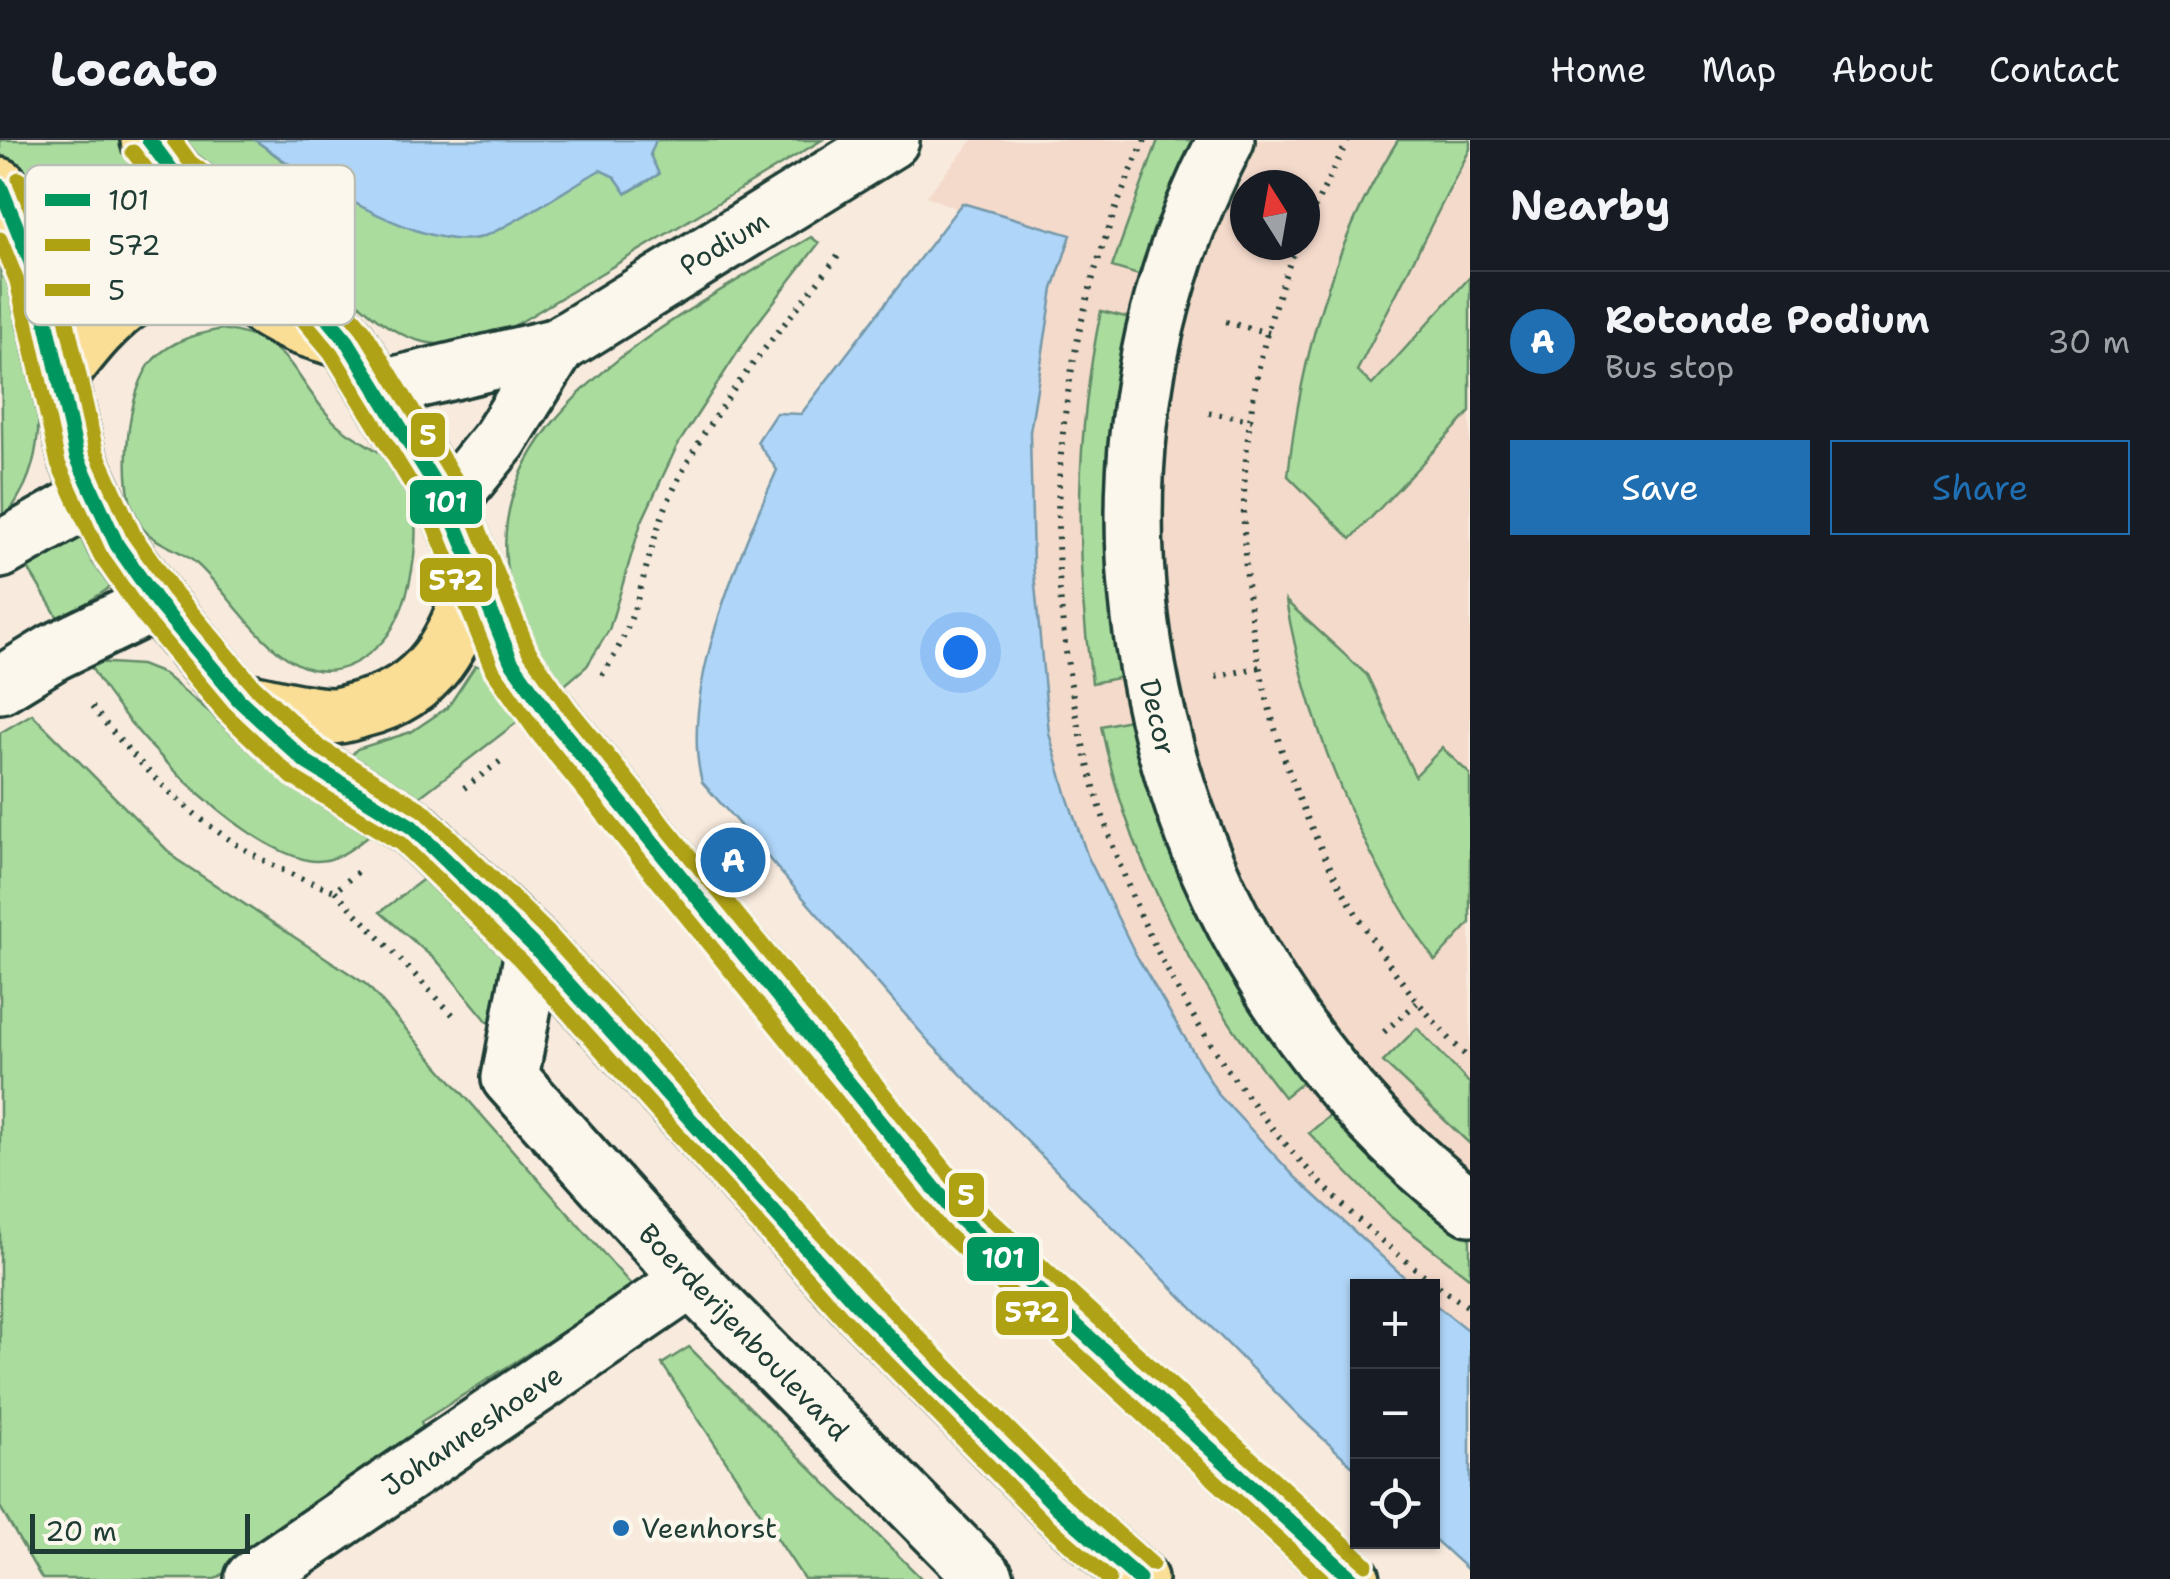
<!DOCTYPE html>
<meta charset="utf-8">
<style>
:root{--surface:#171b24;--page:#242831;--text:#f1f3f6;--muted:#9ea1a6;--line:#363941;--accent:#1f6fb2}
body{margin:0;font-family:"Shantell Sans",sans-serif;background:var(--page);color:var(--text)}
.controls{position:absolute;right:30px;bottom:30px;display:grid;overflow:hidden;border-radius:0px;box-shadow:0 2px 8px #0004}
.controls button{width:90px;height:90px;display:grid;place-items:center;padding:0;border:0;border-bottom:2px solid var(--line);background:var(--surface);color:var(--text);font:50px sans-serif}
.compass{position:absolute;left:1230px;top:30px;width:90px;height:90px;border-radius:50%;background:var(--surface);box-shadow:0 2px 8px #0004;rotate:349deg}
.scale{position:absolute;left:30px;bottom:25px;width:220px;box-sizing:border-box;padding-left:10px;border:5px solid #1f3d34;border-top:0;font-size:28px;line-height:35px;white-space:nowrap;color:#1f3d34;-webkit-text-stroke:8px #fbf7ec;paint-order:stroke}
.you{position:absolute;left:960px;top:512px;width:35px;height:35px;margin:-25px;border:8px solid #fff;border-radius:50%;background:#1a73e8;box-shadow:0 0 0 15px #1a73e833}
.badge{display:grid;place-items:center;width:65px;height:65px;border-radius:50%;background:var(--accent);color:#fff;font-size:32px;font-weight:700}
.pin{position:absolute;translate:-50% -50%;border:5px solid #fff;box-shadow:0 2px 10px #0006}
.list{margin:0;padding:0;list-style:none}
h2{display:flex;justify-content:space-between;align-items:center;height:130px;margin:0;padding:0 40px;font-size:42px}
h2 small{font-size:32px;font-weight:400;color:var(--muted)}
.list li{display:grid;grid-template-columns:65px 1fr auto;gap:30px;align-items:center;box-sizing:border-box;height:140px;padding:0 40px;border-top:2px solid var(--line)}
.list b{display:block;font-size:38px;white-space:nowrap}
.list p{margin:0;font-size:32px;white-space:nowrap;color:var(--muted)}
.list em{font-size:32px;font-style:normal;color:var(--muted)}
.actions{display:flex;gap:20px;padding:30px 40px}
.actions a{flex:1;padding:22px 0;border:2px solid var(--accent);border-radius:0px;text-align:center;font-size:35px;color:var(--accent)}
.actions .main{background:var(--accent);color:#fff}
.icon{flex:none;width:55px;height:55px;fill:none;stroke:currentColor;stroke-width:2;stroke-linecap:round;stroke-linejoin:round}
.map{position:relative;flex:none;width:1470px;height:1439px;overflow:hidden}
header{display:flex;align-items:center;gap:60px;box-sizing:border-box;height:140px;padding:0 50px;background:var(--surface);border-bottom:2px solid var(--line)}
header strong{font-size:48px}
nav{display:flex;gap:55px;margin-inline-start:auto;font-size:35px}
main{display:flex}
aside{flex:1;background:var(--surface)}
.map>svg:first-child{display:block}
.built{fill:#f4dacb;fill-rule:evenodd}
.green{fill:#aadc9e;stroke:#648c69;stroke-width:2.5}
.water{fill:#afd5f8;stroke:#7598aa;stroke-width:2.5}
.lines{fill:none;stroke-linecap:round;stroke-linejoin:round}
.minor-casing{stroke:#1f3d34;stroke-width:62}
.major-casing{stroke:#1f3d34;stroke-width:62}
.path{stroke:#1f3d34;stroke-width:6;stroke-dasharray:2.5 8;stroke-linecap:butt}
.minor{stroke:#fbf7ec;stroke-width:55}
.major{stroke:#fbde96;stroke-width:55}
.bus-1-casing{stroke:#fbf7ec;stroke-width:22}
.bus-2-casing{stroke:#fbf7ec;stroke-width:22}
.bus-3-casing{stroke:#fbf7ec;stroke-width:22}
.bus-1{stroke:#00965e;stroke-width:15}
.bus-2{stroke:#afa212;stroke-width:15}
.bus-3{stroke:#afa212;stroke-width:15}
.poi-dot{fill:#1f6fb2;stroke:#fbf7ec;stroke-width:4}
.labels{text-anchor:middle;stroke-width:9;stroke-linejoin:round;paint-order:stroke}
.street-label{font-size:28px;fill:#1f3d34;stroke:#fbf7ec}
.poi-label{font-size:28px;fill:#1f3d34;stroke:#fbf7ec;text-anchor:start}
.key{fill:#fbf7ec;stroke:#b9bfb5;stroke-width:2.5}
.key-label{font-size:28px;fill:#1f3d34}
.line-badge{stroke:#fbf7ec;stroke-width:4}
.badge-label{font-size:28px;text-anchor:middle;font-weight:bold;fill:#fff}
</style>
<header>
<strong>Locato</strong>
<nav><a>Home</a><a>Map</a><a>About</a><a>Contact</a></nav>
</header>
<main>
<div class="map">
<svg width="1470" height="1439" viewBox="0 0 1470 1439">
<rect width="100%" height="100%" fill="#f8eadd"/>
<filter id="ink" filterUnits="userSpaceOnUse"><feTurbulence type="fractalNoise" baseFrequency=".01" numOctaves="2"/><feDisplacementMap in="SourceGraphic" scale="20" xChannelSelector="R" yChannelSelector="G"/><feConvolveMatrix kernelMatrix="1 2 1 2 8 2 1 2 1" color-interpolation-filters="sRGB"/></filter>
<g filter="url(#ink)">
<!-- built -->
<path class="built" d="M973,0H1470V1224L1433,1197L1432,1146H1365L1186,972L1009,519L1041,103L926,56ZM1245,45H1305V105H1245Z"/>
<!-- green -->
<g class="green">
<path d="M0,0H119L151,37L229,104L228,114C209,125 169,113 143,121C119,130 86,164 71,166L24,54L0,13Z"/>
<path d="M177,0H255L308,39L386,77L448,97L479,98L601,29L615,37L627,53L659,34L651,18V3L656,0H822L519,183C402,244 365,162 288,94C252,62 211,35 177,0Z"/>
<polygon points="1158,0 1195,0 1145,137 1112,127"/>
<path d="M1398,0H1470V9L1357,231L1372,245L1470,137V272L1351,399L1288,336C1301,215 1333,103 1398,0Z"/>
<path d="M811,97L819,103L752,190L677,306L641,383L609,490L587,526L559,550C396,318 640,198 811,97Z"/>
<path d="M0,104L9,123C24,194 57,275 25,345C19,356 13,370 3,376Z"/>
<path d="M1101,171L1134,179L1114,443L1123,537L1092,543C1074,416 1075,296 1101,171Z"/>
<path d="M222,189C291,200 288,228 328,275C347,299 382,307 400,330C429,367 414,469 382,502C300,585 245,467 197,424C177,406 151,405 137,380C118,345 126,249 154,219C173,200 197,194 222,189Z"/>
<polygon points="82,394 112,446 60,481 26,425"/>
<path d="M1286,461L1367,535L1415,636L1442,608L1470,634V783L1435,821C1359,709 1310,594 1286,461Z"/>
<path d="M93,522L141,525L164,534L291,640L375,690C356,706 335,726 307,720C235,703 126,590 91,527Z"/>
<polygon points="475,526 487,526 520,580 413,662 350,617 357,609 411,592 448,567"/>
<polygon points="32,574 176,719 367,845 633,1147 421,1282 428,1302 215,1439 42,1439 0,1367 0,593"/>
<path d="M1134,579C1166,720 1219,825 1305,940L1284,957C1196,846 1130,725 1101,586Z"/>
<polygon points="434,731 498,799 507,823 493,888 439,823 380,772"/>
<polygon points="1417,888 1470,944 1470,1004 1383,922"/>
<polygon points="1334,972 1401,1042 1470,1097 1470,1138 1391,1077 1309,993"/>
<polygon points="689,1207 922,1439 804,1439 662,1224"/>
</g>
<!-- water -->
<g class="water">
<path d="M255,0H656L650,15L659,34L626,53L615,37L600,30C575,44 501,93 478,98C419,111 301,34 255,0Z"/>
<path d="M962,63L1071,95L1053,149L1030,292L1033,424L1049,593L1067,656L1087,715L1136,815L1218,954L1295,1037L1414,1146H1358L1357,1330L1302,1279L931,904L702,642C678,553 740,413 777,330L757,302L776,273L801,274Z"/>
<polygon points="1433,1163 1470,1192 1470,1432 1433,1398"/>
</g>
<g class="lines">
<!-- minor casing -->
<g class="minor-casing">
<g id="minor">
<path d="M1226,0C1036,358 1152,823 1470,1067"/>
<polyline points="558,206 891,0"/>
<polyline points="378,249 558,206 500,299 447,364"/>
<polyline points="0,410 93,357"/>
<polyline points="0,545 54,512 157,462"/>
<polyline points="534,806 510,938 691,1140 986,1439"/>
<polyline points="253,1439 691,1140"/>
</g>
</g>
<!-- major casing -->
<g class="major-casing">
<g id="major">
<polyline points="149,0 176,36 263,101 347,201 447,364 511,521 553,580 957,1076 1352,1439"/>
<polyline points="0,46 36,135 77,317 117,405 157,462 239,560 306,622 412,687 534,806 856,1163 1056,1366 1139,1439"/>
<path d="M61,234C106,175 156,114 241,153C252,159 263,168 274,174C296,187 322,193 347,201"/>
<path d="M239,560C269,565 301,575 331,576C341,576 352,572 362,569C431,552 457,500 476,436"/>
</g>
</g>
<!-- path -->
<g class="path">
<path d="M1145,0C950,411 1093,915 1470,1168"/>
<polyline points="1305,87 1348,0"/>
<path d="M1297,105C1181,382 1262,711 1470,920"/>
<polyline points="1226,182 1269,193"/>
<polyline points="1209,273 1252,280"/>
<path d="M602,535C641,480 642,423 667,364C707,270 781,191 842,111"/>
<polyline points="1216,537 1260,527"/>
<path d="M92,567C162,653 229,716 335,751L360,730"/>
<polyline points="464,648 502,620"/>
<polyline points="335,751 455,877"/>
<polyline points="1384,892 1417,863"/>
</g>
<!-- minor -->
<use href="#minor" class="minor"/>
<!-- major -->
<use href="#major" class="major"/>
<!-- bus-1 casing -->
<g class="bus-1-casing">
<g id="bus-1">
<polyline points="149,0 176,36 263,101 347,201 447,364 511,521 553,580 957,1076 1352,1439"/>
<polyline points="0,46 36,135 77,317 117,405 157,462 239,560 306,622 412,687 534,806 856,1163 1056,1366 1139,1439"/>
</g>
</g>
<!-- bus-2 casing -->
<g class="bus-2-casing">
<g id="bus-2">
<polyline points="133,12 163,51 249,116 331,213 429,373 493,531 537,593 941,1089 1322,1439"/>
<polyline points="0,99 17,141 58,323 100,415 142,475 224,573 292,637 400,703 520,820 842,1177 1042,1380 1109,1439"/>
</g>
</g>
<!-- bus-3 casing -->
<g class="bus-3-casing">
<g id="bus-3">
<polyline points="174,0 190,22 277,86 363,189 465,355 529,511 569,568 972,1062 1366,1424"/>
<polyline points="19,39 55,129 96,311 134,395 173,450 254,546 318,606 424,671 548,792 871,1149 1070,1351 1152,1424"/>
</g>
</g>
<!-- bus-1 -->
<use href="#bus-1" class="bus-1"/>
<!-- bus-2 -->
<use href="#bus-2" class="bus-2"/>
<!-- bus-3 -->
<use href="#bus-3" class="bus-3"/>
</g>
</g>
<!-- markers -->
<circle class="poi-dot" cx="621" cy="1388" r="10"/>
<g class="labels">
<!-- street labels -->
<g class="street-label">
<text transform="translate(724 103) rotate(-31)" y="10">Podium</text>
<text transform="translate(1158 577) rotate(77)" y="10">Decor</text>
<text transform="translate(744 1192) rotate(46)" y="10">Boerderijenboulevard</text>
<text transform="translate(472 1290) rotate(-34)" y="10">Johanneshoeve</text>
</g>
<!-- poi labels -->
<g class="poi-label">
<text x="641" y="1398">Veenhorst</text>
</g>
</g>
<!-- legend -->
<rect x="25" y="25" width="330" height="160" rx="15" class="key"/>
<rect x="45" y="54" width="45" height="12" fill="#00965e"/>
<rect x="45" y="99" width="45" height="12" fill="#afa212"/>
<rect x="45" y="144" width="45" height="12" fill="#afa212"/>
<g class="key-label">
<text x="108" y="70">101</text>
<text x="108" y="115">572</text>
<text x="108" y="160">5</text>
</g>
<g class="line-badge">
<rect x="409" y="271" width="38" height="48" rx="10" fill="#afa212"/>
<rect x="408" y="338" width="76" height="48" rx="10" fill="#00965e"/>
<rect x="418" y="416" width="76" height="48" rx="10" fill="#afa212"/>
<rect x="947" y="1031" width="39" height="48" rx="10" fill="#afa212"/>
<rect x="965" y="1095" width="76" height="48" rx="10" fill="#00965e"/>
<rect x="994" y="1149" width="76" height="48" rx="10" fill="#afa212"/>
</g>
<g class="badge-label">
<text x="428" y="305">5</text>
<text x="446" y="372">101</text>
<text x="456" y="450">572</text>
<text x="966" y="1065">5</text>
<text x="1003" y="1128">101</text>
<text x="1032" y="1182">572</text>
</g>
</svg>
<div class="controls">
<button>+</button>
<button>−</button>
<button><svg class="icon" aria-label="locate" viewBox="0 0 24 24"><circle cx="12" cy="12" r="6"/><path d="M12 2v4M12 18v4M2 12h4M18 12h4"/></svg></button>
</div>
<svg class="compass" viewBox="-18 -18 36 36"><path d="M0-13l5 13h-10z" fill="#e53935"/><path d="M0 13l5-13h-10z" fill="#9ea1a6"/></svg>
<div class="scale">20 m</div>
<div class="you"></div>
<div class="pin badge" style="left:733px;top:720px">A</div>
</div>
<aside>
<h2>Nearby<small></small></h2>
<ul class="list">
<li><span class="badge">A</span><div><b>Rotonde Podium</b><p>Bus stop</p></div><em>30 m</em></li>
</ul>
<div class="actions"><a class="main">Save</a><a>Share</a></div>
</aside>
</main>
